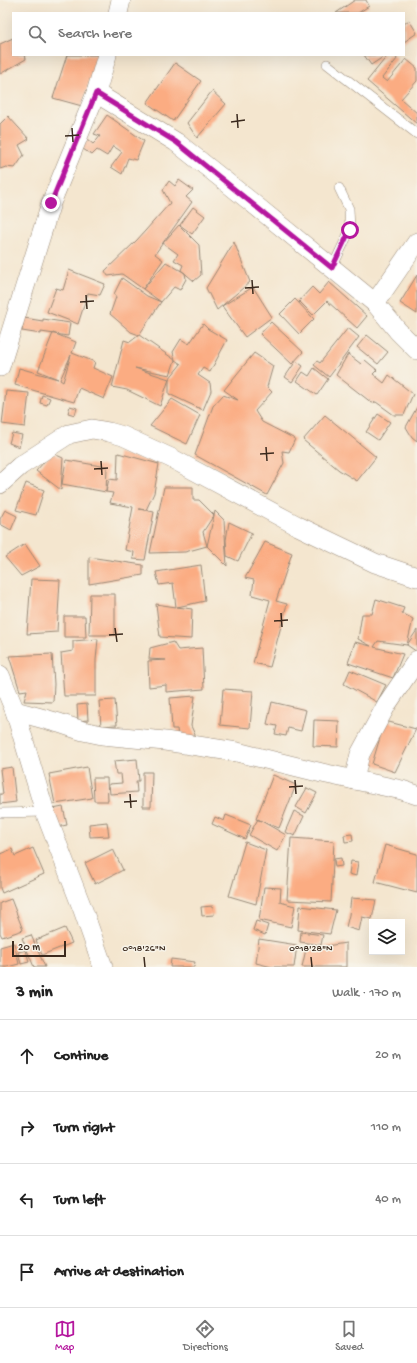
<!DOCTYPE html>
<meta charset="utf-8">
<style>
:root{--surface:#fff;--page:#f6f6f6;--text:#222;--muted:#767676;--line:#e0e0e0;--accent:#b5179e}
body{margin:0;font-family:"Gochi Hand",sans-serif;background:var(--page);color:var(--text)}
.controls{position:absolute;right:12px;bottom:12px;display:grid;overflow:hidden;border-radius:0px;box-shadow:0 4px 16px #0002}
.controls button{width:36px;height:36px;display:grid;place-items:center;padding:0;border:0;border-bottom:1px solid var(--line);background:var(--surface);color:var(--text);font:20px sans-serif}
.scale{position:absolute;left:12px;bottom:10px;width:54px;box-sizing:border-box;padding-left:4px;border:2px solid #3b2a1e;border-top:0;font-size:11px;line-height:14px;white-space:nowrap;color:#3b2a1e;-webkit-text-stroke:3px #f7f3e8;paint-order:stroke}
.stop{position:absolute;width:12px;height:12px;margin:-9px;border:3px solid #b5179e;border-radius:50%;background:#fff}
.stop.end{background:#b5179e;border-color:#fff;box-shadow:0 1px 4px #0008}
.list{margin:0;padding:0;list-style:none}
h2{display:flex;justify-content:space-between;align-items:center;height:52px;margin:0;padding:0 16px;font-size:17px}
h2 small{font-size:13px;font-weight:400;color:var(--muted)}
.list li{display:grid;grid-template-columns:26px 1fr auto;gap:12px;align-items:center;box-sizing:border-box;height:72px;padding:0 16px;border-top:1px solid var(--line)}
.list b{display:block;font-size:15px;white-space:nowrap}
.list em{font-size:13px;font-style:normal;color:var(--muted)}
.icon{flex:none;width:22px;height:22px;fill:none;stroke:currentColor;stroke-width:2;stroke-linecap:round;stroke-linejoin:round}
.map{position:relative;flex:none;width:417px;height:967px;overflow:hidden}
.search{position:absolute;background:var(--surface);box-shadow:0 4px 16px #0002;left:12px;right:12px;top:12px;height:44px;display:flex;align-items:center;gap:10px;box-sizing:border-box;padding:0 14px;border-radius:0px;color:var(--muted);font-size:15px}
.sheet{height:340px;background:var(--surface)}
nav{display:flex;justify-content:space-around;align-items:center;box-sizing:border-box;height:56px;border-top:1px solid var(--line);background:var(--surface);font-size:11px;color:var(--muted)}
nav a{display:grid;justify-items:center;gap:2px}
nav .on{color:var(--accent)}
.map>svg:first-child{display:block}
.building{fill:#fbac82;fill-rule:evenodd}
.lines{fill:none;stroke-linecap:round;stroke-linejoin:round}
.lane-casing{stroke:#988876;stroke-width:10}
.street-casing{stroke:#988876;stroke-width:20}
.lane{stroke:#fff;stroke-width:9}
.street{stroke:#fff;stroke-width:19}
.route{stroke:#b5179e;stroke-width:5}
.ticks{fill:none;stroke:#3b2a1e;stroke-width:1.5}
.ticks-label{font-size:10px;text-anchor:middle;fill:#3b2a1e;stroke:#f7f3e8;stroke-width:3;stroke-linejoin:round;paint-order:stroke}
</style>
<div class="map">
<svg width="417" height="967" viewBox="0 0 417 967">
<rect width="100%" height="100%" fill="#f7f3e8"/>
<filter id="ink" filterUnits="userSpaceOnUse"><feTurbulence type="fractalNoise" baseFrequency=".025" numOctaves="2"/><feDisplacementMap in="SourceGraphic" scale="8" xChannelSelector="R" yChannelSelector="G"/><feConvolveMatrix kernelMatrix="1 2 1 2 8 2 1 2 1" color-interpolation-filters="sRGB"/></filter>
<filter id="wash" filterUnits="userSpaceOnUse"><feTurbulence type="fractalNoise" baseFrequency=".012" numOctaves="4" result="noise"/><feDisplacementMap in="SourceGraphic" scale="16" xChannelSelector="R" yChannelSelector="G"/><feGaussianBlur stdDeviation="0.9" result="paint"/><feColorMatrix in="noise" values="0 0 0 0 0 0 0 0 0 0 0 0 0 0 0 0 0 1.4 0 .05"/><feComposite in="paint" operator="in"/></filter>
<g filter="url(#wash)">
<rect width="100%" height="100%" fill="#f4e6cf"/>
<g id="blocks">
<!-- building -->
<g class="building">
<polygon points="355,0 366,0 369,6 358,13 336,13"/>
<polygon points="409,20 417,33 404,42 404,24"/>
<polygon points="13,38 13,55 25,55 26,59 0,74 0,44"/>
<polygon points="67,55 98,55 82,106 53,98"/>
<polygon points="364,55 386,55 371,65"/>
<polygon points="388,55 395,55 397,59 382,78 387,82 406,59 417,68 417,81 401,99 417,113 417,124 367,81"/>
<polygon points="175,63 201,81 173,121 147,103"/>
<polygon points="212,91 226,104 197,138 187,123"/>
<polygon points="107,115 144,141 136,160 128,158 122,174 111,167 122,152 113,146 107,156 97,150 92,155 80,147 87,139 93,144 97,140 100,136 94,134"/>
<polygon points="8,116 29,139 19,145 24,155 15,168 6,167 0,169 0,124"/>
<polygon points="179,180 193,190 186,197 192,202 155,254 163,260 143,289 122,274 108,276 105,271 137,240 170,203 163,190 169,181 175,186"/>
<polygon points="193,207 205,216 192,234 180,225"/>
<polygon points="179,225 199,245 201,275 194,281 181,270 183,265 174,260 178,254 163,243"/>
<polygon points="234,242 250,282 217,310 206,288"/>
<polygon points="166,262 185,273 186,279 180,290 174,287 161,302 143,289"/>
<polygon points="69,270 105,284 100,295 88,293 78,324 47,312 56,288 63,290"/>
<polygon points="417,275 417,314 400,303"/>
<polygon points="122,278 147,296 161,302 139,335 131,332 110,314 116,297 114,294"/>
<polygon points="329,282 367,316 357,328 327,301 313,315 299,301 312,287 319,294"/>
<polygon points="253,287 272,317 245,337 222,306"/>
<polygon points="295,299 314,319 299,334 280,314"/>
<polygon points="24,318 43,321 43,319 70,323 68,336 41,332 41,334 22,331"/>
<polygon points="271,322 303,352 292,364 260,334"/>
<polygon points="203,324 208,329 227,340 210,372 203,368 198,375 210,383 211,391 203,410 169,394 169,379 181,364 175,360 173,352 181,339 189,344"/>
<polygon points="348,328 359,337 329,377 314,365 317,361 320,363"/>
<path d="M53,333L76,342L72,353L95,362L93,368L113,377L104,399L79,388L74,402L15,385L19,368L58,379L38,371ZM71,355L63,382L60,380Z"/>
<polygon points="139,335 175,360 170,375 135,368 169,379 160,406 127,390 112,387 124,340 130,342"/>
<polygon points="367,335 388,352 378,364 357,347"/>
<polygon points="254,353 273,366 267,387 272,392 255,411 262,422 295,439 289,452 282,451 284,463 267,495 195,455 213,406 223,395 238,400 224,390"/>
<polygon points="348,354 361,364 365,360 377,370 373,374 384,383 389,375 413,394 404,415 394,415 376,402 372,403 336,375"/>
<polygon points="296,361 303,366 292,382 285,377"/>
<polygon points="314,368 328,379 317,395 297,381 303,372 309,376"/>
<polygon points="6,391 29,393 25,427 2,424"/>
<polygon points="42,395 50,398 47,405 40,403"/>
<polygon points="172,399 200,415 187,444 150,426"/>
<polygon points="70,406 77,408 75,415 68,413"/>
<polygon points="417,407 417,441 412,437 406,427"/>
<polygon points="378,414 390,422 378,440 366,432"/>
<polygon points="325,415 376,457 357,481 339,470 303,440"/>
<polygon points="12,433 22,435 19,447 9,443"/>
<polygon points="52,453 63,458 61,490 36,471"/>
<polygon points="118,453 159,464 154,493 146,510 139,509 154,512 145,560 133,559 134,552 125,550 133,507 110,503 113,493 106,492 109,479 117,480"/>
<polygon points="66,460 107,467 106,492 62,484"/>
<polygon points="26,483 44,490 36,515 16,510"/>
<polygon points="164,487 193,487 193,500 199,500 214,515 203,532 207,546 185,552 150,553"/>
<polygon points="5,510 17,516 11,530 0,524 0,519"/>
<polygon points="215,511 224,520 227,566 207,546"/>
<polygon points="229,522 252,533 238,561 227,556 226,540"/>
<polygon points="265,542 292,553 276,601 287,604 270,667 253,663 270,600 252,595 254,580 245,578"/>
<polygon points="25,544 40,566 21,576 5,557"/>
<polygon points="89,557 143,565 143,575 89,584"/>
<polygon points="201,565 205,601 177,607 192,609 191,639 160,637 156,604 176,607 173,583 159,585 156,572"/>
<polygon points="31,579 60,580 57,632 27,634"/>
<polygon points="90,594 115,594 115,635 89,635"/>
<polygon points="376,599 404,608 402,613 413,619 407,645 378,641 374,647 403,654 393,678 348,663 355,642 371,646 358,639 362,614 372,614"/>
<polygon points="64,616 85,616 86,637 64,637"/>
<polygon points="417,630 417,652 407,645"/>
<polygon points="98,639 96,660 96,696 64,696 61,653 73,651 73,641"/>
<polygon points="173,642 178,650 202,648 204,689 166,692 166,685 149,687 148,661 166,660 149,659 150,648"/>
<polygon points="52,654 54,684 53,702 24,701 27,690 20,691 9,656"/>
<polygon points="350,670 386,685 377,702 344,684"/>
<polygon points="223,689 253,691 250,728 220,725"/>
<polygon points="195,696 191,726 196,737 178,737 177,729 172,729 170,698"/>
<polygon points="115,700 117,725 101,726 99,701"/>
<polygon points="272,702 306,710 301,731 288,728 286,736 275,734 277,726 267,724"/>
<polygon points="87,704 88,720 78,721 77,705"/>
<polygon points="314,720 339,721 338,747 313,746"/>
<polygon points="385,721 416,729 395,772 372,764"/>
<polygon points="137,759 139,781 136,781 137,792 110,794 109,784 122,783 121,774 116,774 114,761"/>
<polygon points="12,767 16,802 0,804 0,794 3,794 0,769"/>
<polygon points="87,767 92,798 55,804 49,774"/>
<polygon points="143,772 152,772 151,807 143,807"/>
<polygon points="273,775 296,785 279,828 256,819"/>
<polygon points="93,778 107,778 108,801 94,801"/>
<polygon points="307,788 317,793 306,813 296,807"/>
<polygon points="63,807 67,825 57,827 53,809"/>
<polygon points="294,811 304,816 295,836 285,832"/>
<polygon points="226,815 251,825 245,839 212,824 215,817 224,821"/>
<polygon points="258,819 286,835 277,851 249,835"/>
<polygon points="107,822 109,836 90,837 89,824"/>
<polygon points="352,834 353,841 345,842 344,835"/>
<polygon points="291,838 334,841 331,902 287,900"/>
<polygon points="245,842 266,850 256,904 229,896"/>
<polygon points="385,845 417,854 417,893 375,882"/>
<polygon points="33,848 44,874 2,893 0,888 0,854 12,849 15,856"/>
<polygon points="113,849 123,870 95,884 85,863"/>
<polygon points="341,858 342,866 335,867 334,859"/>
<polygon points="351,861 358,862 356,876 349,874"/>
<polygon points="264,887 281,888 280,902 295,906 291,927 259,920"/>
<polygon points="351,898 376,900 372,919 362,917 359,931 346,927 349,915"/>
<polygon points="11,899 23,930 2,937 0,933 0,903"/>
<polygon points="213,906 214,915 202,916 201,907"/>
<polygon points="300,906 336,910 330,934 298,930"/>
<polygon points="256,921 268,925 265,935 253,930"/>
<polygon points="65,928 72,943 42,955 36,940"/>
<polygon points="301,932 323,935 321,945 300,942"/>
<polygon points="31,935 45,967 34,967 22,938"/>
<polygon points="259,939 297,945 294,967 272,967 256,963"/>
<polygon points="14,943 19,964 7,967 0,967 0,947"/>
<polygon points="346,943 346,967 302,967 306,949"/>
<polygon points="26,950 29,962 21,964 18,952"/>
<polygon points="171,959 195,962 194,967 170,967"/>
</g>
</g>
</g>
<g filter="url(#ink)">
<use href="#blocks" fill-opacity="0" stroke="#988876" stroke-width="1"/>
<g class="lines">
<!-- lane casing -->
<g class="lane-casing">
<g id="lane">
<polyline points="327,64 417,134"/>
<polyline points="332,268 350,230 349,209 339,188"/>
<polyline points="0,813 45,812"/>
</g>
</g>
<!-- street casing -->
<g class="street-casing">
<g id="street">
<polyline points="118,13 121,0"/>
<polyline points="96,93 176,142 250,201 375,303 398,331 417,350"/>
<polyline points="375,303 417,242"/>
<polyline points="0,367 51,203 96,93 107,55"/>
<polyline points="0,484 20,466 69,434 92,429 109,432 123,436 171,458 298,526 375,563 417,577"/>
<polyline points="0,675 15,711 45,812 83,910 103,967"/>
<polyline points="15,711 59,723 83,731 102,735 165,741 237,752 322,773 402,790 417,795"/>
<polyline points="354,780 360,754 387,704 417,660"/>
</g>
</g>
<!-- lane -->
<use href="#lane" class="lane"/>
<!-- street -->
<use href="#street" class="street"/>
</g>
</g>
<g class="lines" filter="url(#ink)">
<!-- route -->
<polyline class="route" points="51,203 96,93 176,142 332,268 350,230"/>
</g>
<!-- ticks -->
<path class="ticks" d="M237,114L238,128M231,122L245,120M72,128L73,142M65,136L79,135M252,280L253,294M245,288L259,287M86,295L87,309M80,302L94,301M266,447L267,461M260,454L274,453M101,461L102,475M94,469L108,468M281,613L282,627M274,621L288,620M115,628L117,642M109,635L123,634M295,780L296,794M289,787L303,786M130,794L131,808M124,802L137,801M144,957L145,967M311,957L312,967"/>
<g class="ticks-label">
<text x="144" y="951">0°18'26"N</text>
<text x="311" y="951">0°18'28"N</text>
</g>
</svg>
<div class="controls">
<button><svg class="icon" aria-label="layers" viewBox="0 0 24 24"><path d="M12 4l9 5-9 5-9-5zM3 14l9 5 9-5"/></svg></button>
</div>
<div class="scale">20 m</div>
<div class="stop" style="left:350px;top:230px"></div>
<div class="stop end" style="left:51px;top:203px"></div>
<div class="search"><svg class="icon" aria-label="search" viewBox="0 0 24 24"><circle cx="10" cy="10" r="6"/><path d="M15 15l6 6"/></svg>Search here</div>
</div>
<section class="sheet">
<h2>3 min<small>Walk · 170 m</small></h2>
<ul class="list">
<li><svg class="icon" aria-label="ahead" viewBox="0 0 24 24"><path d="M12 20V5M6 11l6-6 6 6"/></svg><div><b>Continue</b></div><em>20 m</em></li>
<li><svg class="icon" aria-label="right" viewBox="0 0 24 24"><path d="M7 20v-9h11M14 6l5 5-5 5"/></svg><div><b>Turn right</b></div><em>110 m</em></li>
<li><svg class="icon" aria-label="left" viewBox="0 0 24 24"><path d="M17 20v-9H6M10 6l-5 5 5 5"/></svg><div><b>Turn left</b></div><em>40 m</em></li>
<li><svg class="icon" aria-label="arrive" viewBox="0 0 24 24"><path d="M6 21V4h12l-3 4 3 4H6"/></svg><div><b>Arrive at destination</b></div></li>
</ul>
</section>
<nav>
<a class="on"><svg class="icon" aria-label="map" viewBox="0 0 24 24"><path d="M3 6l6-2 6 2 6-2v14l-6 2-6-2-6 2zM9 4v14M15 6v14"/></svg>Map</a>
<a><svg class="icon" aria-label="directions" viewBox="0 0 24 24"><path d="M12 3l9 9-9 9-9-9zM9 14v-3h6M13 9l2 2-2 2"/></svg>Directions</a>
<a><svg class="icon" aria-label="saved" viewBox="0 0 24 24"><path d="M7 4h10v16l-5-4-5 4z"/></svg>Saved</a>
</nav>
